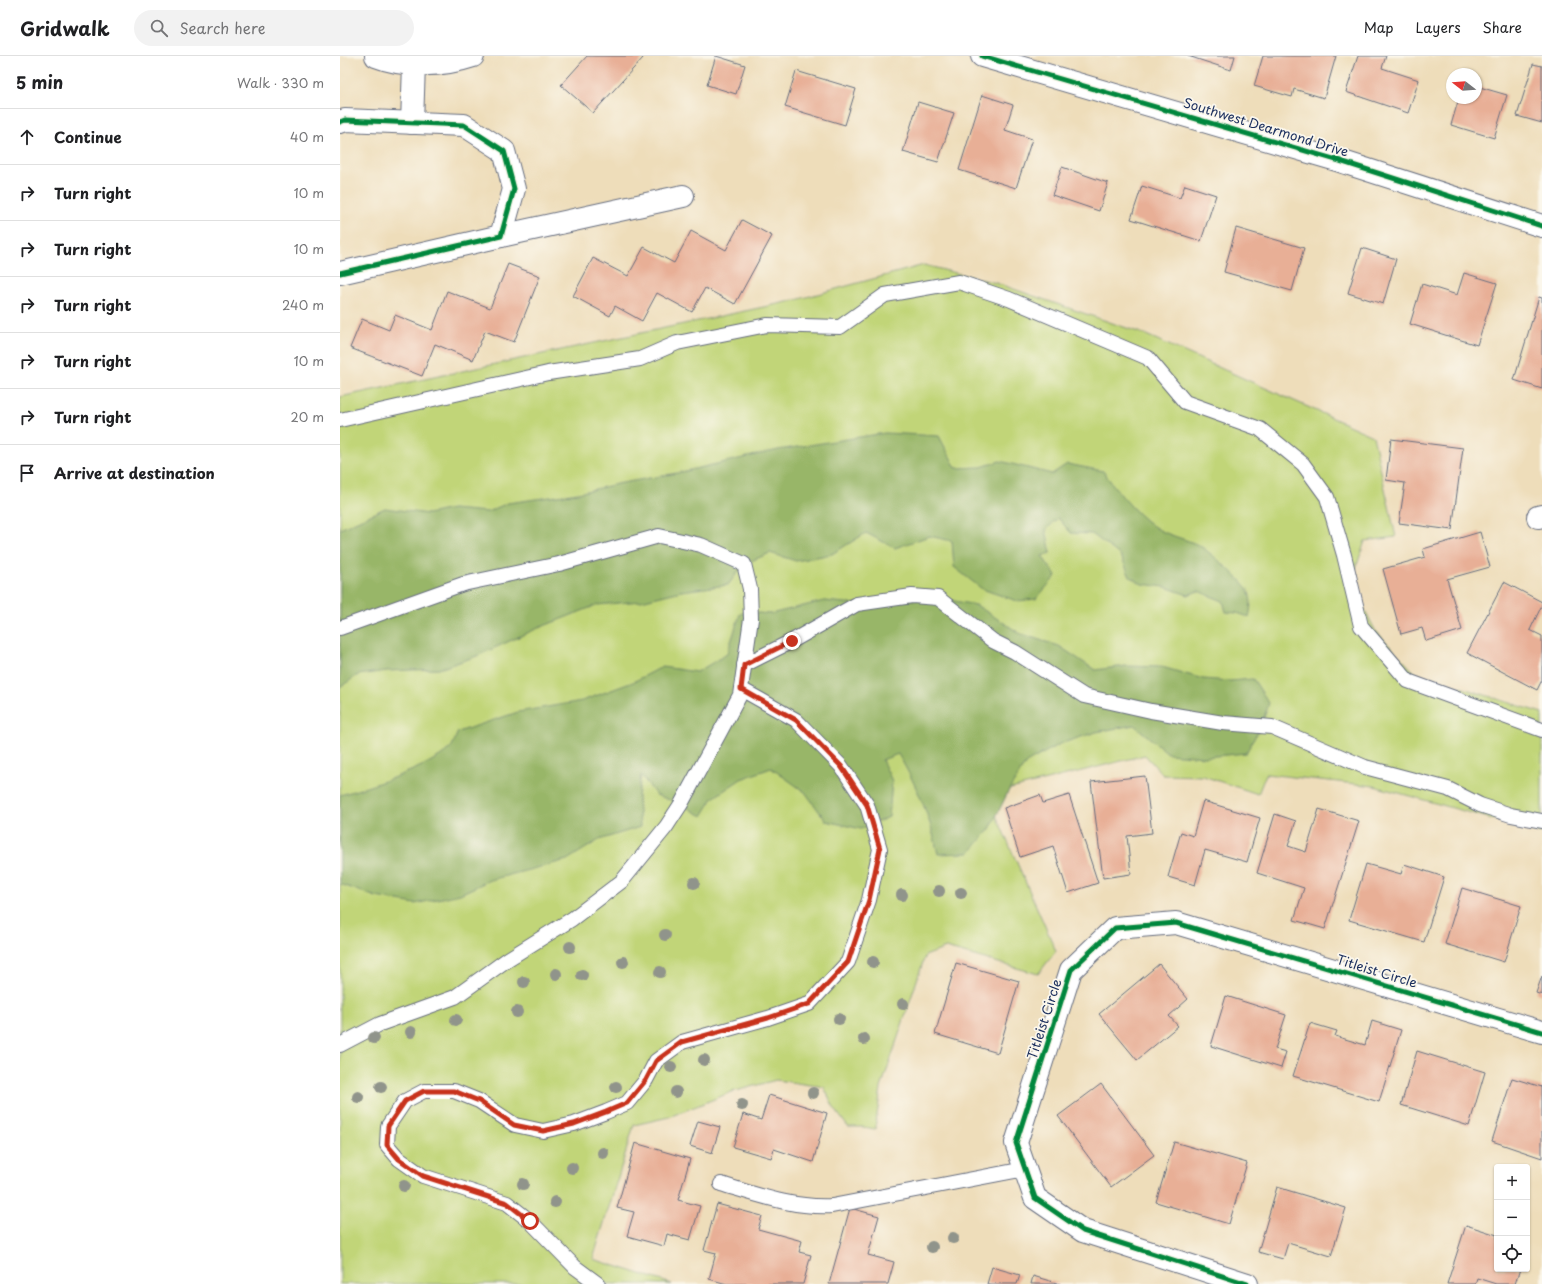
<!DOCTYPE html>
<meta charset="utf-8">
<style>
:root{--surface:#fff;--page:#f2f2f2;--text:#202124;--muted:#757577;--line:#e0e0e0}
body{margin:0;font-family:"Playpen Sans",sans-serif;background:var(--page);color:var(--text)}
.controls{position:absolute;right:12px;bottom:12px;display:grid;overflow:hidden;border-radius:4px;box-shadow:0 1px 3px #0004}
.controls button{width:36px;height:36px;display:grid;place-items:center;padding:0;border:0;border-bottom:1px solid var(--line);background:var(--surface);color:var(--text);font:20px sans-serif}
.compass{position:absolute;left:1106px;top:12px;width:36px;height:36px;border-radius:50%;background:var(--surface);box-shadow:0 1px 3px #0004;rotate:287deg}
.stop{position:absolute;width:12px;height:12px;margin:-9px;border:3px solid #c8321e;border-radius:50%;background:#fff}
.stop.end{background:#c8321e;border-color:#fff;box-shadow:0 1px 4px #0008}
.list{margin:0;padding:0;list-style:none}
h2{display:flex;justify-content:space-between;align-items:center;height:52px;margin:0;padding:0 16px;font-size:17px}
h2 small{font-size:13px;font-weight:400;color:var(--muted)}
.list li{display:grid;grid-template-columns:26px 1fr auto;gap:12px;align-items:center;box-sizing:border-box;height:56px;padding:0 16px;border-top:1px solid var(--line)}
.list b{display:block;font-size:15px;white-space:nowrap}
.list em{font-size:13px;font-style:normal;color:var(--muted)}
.icon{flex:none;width:22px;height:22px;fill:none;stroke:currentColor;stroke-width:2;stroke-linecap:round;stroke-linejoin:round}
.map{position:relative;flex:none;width:1202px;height:1228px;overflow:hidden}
header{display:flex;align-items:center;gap:24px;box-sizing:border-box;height:56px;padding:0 20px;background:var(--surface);border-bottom:1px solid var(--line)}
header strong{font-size:19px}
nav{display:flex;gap:22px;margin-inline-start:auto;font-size:14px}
.search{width:280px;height:36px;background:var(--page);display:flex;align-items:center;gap:10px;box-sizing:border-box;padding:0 14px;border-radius:22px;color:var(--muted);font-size:15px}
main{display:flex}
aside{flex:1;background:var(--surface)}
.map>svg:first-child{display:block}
.green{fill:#c1d578;stroke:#6e826b}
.forest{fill:#98b668;stroke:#5a7263}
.building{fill:#e8af96}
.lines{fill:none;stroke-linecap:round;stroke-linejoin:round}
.service-casing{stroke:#656c7e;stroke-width:16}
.minor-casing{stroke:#656c7e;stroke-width:24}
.service{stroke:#fff;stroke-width:14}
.minor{stroke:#fff;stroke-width:22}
.cycleway-casing{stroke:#fbf7ec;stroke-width:8}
.cycleway{stroke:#00873e;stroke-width:5}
.tree{fill:#90948b}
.route{stroke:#c8321e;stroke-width:5}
.labels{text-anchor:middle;stroke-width:3.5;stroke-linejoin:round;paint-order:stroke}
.street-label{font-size:13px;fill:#1b2f5e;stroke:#fbf7ec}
</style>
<header>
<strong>Gridwalk</strong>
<div class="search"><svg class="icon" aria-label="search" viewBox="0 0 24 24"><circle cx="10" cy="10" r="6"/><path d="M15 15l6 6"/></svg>Search here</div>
<nav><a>Map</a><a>Layers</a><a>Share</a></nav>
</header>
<main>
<aside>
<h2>5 min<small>Walk · 330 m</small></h2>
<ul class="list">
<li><svg class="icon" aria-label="ahead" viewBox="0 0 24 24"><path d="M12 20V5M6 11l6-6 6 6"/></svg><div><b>Continue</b></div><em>40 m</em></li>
<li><svg class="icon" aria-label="right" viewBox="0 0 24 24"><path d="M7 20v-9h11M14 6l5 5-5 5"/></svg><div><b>Turn right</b></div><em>10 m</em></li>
<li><svg class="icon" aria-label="right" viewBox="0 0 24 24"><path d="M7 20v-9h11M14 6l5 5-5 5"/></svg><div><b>Turn right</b></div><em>10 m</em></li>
<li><svg class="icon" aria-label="right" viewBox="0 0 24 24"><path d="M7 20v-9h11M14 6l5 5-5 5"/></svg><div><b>Turn right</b></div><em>240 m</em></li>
<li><svg class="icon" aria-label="right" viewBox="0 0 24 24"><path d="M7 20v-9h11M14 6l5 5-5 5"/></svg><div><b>Turn right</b></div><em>10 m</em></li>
<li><svg class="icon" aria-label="right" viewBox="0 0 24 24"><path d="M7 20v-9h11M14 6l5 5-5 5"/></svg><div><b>Turn right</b></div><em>20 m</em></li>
<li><svg class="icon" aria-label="arrive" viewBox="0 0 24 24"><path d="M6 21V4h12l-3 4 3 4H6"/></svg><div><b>Arrive at destination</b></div></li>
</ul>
</aside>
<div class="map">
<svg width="1202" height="1228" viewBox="0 0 1202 1228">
<rect width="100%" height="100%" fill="#fbf7ec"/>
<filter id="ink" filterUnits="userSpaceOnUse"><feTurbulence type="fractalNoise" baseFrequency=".025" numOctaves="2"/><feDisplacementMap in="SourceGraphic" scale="8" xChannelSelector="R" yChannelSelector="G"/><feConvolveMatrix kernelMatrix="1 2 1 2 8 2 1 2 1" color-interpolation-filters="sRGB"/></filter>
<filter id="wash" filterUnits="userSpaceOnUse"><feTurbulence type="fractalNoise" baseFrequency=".012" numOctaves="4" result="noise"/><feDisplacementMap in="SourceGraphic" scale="16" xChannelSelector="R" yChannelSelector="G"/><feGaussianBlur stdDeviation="0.9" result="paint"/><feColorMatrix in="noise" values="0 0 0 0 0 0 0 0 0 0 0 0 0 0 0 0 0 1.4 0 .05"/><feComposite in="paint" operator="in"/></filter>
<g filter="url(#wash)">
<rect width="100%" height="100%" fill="#eeddba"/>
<!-- green -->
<polygon class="green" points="584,209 656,227 804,278 1033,380 1056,481 1025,485 1011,527 1035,574 1075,617 1202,657 1202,777 1034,730 926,718 918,738 863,720 823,719 805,699 647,739 716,895 698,918 606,892 585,900 541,1032 535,1073 523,1071 508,1071 494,1052 484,1031 436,1024 392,1036 329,1061 294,1069 253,1203 332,1228 0,1228 0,341 452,245"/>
<!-- forest -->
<g class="forest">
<path d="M545,377L599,380L616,412L641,411L660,405L712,418L727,408L763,415C777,435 793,455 813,470C827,480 845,482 860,490C870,496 903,525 908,534C912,542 911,553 909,561L897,557L886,556L883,545L858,535L848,539L825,531L802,528L790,521L781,500L752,478L731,477L718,462L706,474L711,497L702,500L716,520L696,543L677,545L642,533L614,511L612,485L589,480L555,492L526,477L492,498L456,505L430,497L404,508L388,529L341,535L301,545L257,549L196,573L137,600L99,613L47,615L18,619L0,631V473L45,452L88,458L112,453L147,456L168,447L238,437L277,428L337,417L438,394Z"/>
<path d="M598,542L636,549L681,578L719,590L755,614L786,610L822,611L863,623L890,625L913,623L929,647L921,670L906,697L865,701L829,698L794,669L756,676L720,688L686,707L669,734L650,773L629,797L598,798C589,758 579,734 558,698L542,704L552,725L549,761L521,773L486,765L465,736L431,712L401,723L373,742L362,760L341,748L316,739L301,719L298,741L300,771L259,784L227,804L150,824L120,838L75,848L36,841L0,828V739C28,731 90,712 110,692C114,689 115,681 118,676L178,656L242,645L293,626L322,611L357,616L387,598L400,558L407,556L430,558L484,545L517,548Z"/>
</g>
<g id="blocks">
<!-- building -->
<g class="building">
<polygon points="247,0 301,0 303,2 253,57 221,29"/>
<polygon points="376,0 405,9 396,38 367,29"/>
<polygon points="848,0 895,0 891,14"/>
<polygon points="923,0 996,0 984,42 954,33 952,41 914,30"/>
<polygon points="1018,0 1046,0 1042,12 1079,24 1068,57 1006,36"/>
<polygon points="1193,8 1202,10 1202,67 1177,60"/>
<polygon points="456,15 516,33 505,69 445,51"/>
<polygon points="1136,30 1167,39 1154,82 1111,69 1119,42 1136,42"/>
<polygon points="642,39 673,49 665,74 692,83 676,132 619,114"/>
<polygon points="578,46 614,57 598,106 563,96"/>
<polygon points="722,111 768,127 759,155 712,139"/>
<polygon points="845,129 876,139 861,185 791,163 802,130 840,142"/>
<polygon points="402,164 432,180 395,248 365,232 352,256 317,237 302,265 275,250 270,260 233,240 253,202 288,220 304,191 334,207 351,175 386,194"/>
<polygon points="896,172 964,192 952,235 884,216"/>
<polygon points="1022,192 1056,203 1043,248 1008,237"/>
<polygon points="168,208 200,220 174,286 145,275 133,304 95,288 82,320 10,292 22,263 49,274 55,259 92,274 107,235 150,252"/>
<polygon points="1124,217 1157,227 1137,289 1070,268 1082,228 1117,239"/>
<polygon points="1199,241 1202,242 1202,333 1174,324"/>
<polygon points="1051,383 1123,392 1112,474 1059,467 1065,427 1046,424"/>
<polygon points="1140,476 1150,511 1107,523 1122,574 1086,585 1082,572 1061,578 1043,513 1085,501 1083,493"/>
<polygon points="1164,526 1202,546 1202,549 1190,574 1202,580 1202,624 1197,634 1127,597"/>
<polygon points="805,720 812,777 787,780 791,818 763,822 751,726"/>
<polygon points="700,739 703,747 729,739 758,827 728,837 713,790 680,801 664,752"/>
<polygon points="863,745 920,762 907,806 865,794 855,829 828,821 841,776 853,780"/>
<polygon points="979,753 1019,765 985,873 954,864 964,832 917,817 935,758 956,765 948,790 966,796"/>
<polygon points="1026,808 1061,818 1064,808 1104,821 1084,886 1009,864"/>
<polygon points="1122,832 1181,850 1164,906 1105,888"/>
<polygon points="616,907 679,925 658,997 595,978"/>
<polygon points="819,908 848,943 829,960 838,970 797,1004 759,958"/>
<polygon points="1202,920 1202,939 1196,937"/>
<polygon points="886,940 946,959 935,993 946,996 941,1012 871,990"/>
<polygon points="1032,965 1061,974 1039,1046 953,1020 970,967 997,975 995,980 1025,989"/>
<polygon points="1077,995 1145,1016 1129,1070 1061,1049"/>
<polygon points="1172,1022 1202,1031 1202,1102 1152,1085"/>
<polygon points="761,1028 814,1099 771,1131 718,1060"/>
<polygon points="429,1039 487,1057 473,1106 434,1093 431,1102 393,1091 403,1058 421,1064"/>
<polygon points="358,1065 380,1071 372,1097 350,1090"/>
<polygon points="834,1086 907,1107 889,1168 816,1146"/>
<polygon points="295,1087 350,1103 338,1144 360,1150 350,1184 327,1178 324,1190 287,1180 294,1156 277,1152"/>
<polygon points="937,1131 1006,1152 991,1200 948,1187 943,1203 918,1196"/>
<polygon points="377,1148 422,1160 418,1173 462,1185 459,1196 471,1199 463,1228 387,1228 369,1223 376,1197 364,1194"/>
<polygon points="510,1152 539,1160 528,1199 554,1206 548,1228 489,1228"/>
<polygon points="1126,1169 1157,1179 1157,1213 1180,1213 1175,1228 1156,1228 1137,1222 1135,1228 1107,1228"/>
<polygon points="652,1211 680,1219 677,1228 647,1228"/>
<polygon points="693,1220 720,1228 691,1228"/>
</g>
</g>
</g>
<g filter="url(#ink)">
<use href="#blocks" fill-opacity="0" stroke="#656c7e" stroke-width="1"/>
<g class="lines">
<!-- service casing -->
<g class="service-casing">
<g id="service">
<polyline points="0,364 208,317 300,303 337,287 427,269 500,271 545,239 619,226 669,243 808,302 845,346 920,373 963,408 987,441 1004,499 1021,570 1068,625 1202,674"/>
<polyline points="0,572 123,528 219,508 319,480 361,489 404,508 410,533 411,563 400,639 341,748 326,771 282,825 232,863 168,903 115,941 40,968 0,989"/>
<polyline points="404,609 452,585 517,548 572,540 598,542 653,585 675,596 744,640 811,655 883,667 932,671 1025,711 1108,733 1140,749 1171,759 1202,765"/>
<path d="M381,1128C418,1139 453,1152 492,1150L685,1113"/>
<polyline points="258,1228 235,1211 190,1165 167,1147 83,1120 59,1103 47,1089 48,1070 65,1045 84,1035 114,1035 139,1045 175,1069 203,1075 234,1068 266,1056 287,1047 306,1024 316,1005 342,986 428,962 469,948 508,906 529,844 540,793 527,749 501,710 456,664 401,633"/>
</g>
</g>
<!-- minor casing -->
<g class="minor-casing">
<g id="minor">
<path d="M36,0C66,12 103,10 133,0"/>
<polyline points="642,0 1000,105 1202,170"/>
<polyline points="0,66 5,64 124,69 164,95 174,133 161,180 0,217"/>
<polyline points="72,67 74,8"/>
<polyline points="161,180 343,140"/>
<polyline points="1198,461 1202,460"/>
<polyline points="907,1228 743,1175 695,1142 676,1087 731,914 775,872 836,867 1202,976"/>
</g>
</g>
<!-- service -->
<use href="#service" class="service"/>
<!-- minor -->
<use href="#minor" class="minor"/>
<!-- cycleway casing -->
<g class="cycleway-casing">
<g id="cycleway">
<polyline points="642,0 1000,105 1202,170"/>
<polyline points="0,66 5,64 124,69 164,95 174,133 161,180 0,217"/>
<polyline points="907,1228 743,1175 695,1142 676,1087 731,914 775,872 836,867 1202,976"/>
</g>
</g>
<!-- cycleway -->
<use href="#cycleway" class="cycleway"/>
</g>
<!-- trees -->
<g class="tree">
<circle cx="354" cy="827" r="6"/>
<circle cx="599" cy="835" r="6"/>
<circle cx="621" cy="837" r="6"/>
<circle cx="562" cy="839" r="6"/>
<circle cx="325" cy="879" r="6"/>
<circle cx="230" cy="891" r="6"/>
<circle cx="283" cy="906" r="6"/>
<circle cx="533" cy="906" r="6"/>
<circle cx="320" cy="916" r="6"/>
<circle cx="216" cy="918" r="6"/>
<circle cx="242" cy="919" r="6"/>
<circle cx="184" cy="926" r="6"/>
<circle cx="563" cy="948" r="6"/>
<circle cx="177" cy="956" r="6"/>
<circle cx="499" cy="963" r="6"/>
<circle cx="116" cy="964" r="6"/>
<circle cx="71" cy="976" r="6"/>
<circle cx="34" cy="982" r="6"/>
<circle cx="524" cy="983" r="6"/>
<circle cx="364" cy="1004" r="6"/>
<circle cx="331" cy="1011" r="6"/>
<circle cx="41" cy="1031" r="6"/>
<circle cx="276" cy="1031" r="6"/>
<circle cx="336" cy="1036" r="6"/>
<circle cx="473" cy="1037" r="6"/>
<circle cx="18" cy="1041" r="6"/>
<circle cx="402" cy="1049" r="6"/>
<circle cx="263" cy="1097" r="6"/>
<circle cx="232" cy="1112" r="6"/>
<circle cx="183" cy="1128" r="6"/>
<circle cx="64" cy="1130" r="6"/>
<circle cx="215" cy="1146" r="6"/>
<circle cx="613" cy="1182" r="6"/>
<circle cx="592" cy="1191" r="6"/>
</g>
</g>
<g class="lines" filter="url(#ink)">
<!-- route -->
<polyline class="route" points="190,1165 167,1147 83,1120 59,1103 47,1089 48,1070 65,1045 84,1035 114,1035 139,1045 174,1069 203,1075 234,1068 266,1056 287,1047 306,1024 316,1005 342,986 428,962 469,948 508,906 529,844 540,793 527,749 501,710 456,664 401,633 404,609 452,585"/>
</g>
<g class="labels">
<!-- street labels -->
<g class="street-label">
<text transform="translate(926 71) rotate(17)" y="5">Southwest Dearmond Drive</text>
<text transform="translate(1037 915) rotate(17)" y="5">Titleist Circle</text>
<text transform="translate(704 963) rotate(-72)" y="5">Titleist Circle</text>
</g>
</g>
</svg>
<div class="controls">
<button>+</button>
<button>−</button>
<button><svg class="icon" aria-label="locate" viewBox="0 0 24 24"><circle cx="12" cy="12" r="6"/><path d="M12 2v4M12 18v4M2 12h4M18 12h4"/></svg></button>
</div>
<svg class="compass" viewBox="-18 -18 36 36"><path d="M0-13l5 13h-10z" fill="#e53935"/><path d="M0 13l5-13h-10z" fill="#757577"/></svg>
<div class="stop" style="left:190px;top:1165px"></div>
<div class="stop end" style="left:452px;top:585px"></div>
</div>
</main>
